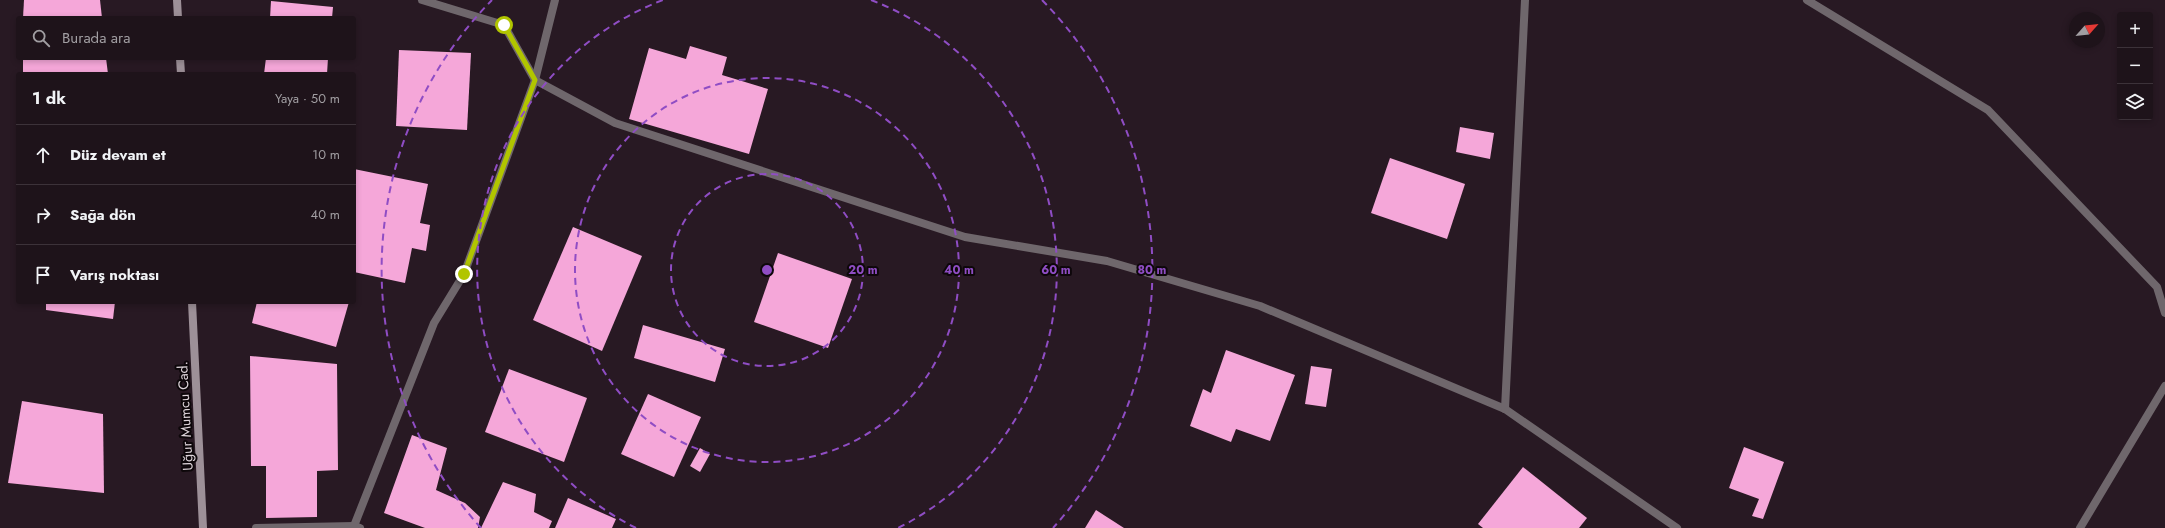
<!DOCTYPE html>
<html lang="tr">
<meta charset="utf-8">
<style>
:root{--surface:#1e131a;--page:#2b2027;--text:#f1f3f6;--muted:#a19ea2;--line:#3c3239}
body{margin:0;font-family:Jost,sans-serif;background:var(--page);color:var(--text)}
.controls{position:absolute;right:12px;top:12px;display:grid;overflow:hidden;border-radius:4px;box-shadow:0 2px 6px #0003}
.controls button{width:36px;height:36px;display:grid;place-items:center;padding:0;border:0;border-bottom:1px solid var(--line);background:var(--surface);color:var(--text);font:20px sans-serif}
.compass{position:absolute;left:2069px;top:12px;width:36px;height:36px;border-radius:50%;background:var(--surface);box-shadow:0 2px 6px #0003;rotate:63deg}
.stop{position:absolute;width:12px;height:12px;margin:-9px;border:3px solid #b1c500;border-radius:50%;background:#fff}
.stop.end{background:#b1c500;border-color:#fff;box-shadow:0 1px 4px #0008}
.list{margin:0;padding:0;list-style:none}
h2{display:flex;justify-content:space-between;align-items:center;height:52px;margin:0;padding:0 16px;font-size:17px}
h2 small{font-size:13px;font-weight:400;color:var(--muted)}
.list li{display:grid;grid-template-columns:26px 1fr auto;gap:12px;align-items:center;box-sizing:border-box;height:60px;padding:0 16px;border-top:1px solid var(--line)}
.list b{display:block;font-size:15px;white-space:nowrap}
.list em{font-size:13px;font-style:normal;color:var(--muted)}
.icon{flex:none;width:22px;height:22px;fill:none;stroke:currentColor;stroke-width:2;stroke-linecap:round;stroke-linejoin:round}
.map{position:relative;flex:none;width:2165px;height:528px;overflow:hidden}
.search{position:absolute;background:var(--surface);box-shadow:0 2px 6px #0003;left:16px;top:16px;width:340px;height:44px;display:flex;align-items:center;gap:10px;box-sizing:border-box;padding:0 14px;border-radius:4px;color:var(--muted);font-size:15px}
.panel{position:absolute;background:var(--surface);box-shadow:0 2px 6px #0003;left:16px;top:72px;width:340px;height:232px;border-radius:4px}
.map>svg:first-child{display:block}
.building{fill:#f5a7d9}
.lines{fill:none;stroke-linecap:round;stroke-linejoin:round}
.street{stroke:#6f676c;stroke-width:8}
.secondary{stroke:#9d9098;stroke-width:8}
.route{stroke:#b1c500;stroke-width:5}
.ring{fill:none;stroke:#8f4dc4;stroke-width:2;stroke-dasharray:7 5}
.labels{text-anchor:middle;stroke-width:4;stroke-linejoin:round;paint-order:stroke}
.street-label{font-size:14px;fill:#ddd3d9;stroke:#0d070a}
.centre{fill:#8f4dc4;stroke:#0d070a;stroke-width:2}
.ring-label{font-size:12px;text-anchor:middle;font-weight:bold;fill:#8f4dc4;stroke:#0d070a;stroke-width:4;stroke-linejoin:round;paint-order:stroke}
</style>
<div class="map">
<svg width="2165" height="528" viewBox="0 0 2165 528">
<rect width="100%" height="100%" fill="#281923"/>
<!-- building -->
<g class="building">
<polygon points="24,0 100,0 102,18 23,18"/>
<polygon points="271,1 333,7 332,18 270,18"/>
<polygon points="690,46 727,57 722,75 768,89 749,154 629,119 649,48 686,59"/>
<polygon points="399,50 471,53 467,130 396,126"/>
<polygon points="23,58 106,58 108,74 23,74"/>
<polygon points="266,58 328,58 327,74 264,74"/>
<polygon points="1460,127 1494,133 1490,159 1456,152"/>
<polygon points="1390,158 1465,184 1447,239 1371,213"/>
<polygon points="354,169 428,184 420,223 430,225 426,251 412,248 405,283 354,272"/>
<polygon points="573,227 642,256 602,351 533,320"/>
<polygon points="778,253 852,279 828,348 754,322"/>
<polygon points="46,302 115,302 113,319 46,310"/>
<polygon points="257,302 349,302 336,347 252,323"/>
<polygon points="643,325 725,349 715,382 634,358"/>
<polygon points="1226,350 1295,375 1270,441 1236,429 1231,442 1190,426 1203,389 1211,393"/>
<polygon points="250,356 337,364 338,470 317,471 317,517 266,518 266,466 251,466"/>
<polygon points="1311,366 1332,369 1326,407 1305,404"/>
<polygon points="509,369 587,398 564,462 485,432"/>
<polygon points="648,394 701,417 674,477 621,454"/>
<polygon points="22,401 103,414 104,493 8,483"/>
<polygon points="412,435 447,448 436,490 465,503 480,517 478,528 425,528 384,513"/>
<polygon points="1744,447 1784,462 1763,519 1752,516 1759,499 1729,488"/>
<polygon points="700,448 710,454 700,472 690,466"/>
<polygon points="1523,467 1587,518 1579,528 1483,528 1478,524"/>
<polygon points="503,482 536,494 534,512 552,521 549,528 481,528"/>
<polygon points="568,498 616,519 612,528 555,528"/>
<polygon points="1096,510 1124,528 1085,528"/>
</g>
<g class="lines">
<!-- street -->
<g class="street">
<polyline points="422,0 504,25 535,80 615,123 965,237 1107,261 1260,306 1505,409 1677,528"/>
<polyline points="1807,0 1988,110 2157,287 2165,313"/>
<polyline points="1505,409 1525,0"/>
<polyline points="354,526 434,323 464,274 535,80 555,0"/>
<polyline points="256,528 354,526 360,528"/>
<polyline points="2080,528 2165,386"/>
</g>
<!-- secondary -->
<g class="secondary">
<polyline points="177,0 178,18"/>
<polyline points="180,58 181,74"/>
<polyline points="192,302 203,528"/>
</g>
</g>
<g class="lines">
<!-- route -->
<polyline class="route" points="464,274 535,80 504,25"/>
</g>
<!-- distance rings -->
<g class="ring">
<circle cx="767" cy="270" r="96"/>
<circle cx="767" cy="270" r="192"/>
<path d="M636 528A289 289 0 0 1 663 0M871 0A289 289 0 0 1 898 528"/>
<path d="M481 528A385 385 0 0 1 492 0M1042 0A385 385 0 0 1 1053 528"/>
</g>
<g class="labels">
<!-- street labels -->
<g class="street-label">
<text transform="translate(185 416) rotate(-93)" y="5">Uğur Mumcu Cad.</text>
</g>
</g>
<circle cx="767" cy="270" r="6" class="centre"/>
<g class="ring-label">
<text x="863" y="274">20 m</text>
<text x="959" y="274">40 m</text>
<text x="1056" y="274">60 m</text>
<text x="1152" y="274">80 m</text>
</g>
</svg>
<div class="controls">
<button>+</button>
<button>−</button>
<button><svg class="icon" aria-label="layers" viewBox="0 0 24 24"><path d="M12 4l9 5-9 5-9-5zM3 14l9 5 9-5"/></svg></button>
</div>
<svg class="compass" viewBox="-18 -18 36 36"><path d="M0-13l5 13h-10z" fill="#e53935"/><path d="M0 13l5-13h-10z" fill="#a19ea2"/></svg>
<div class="stop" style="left:504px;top:25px"></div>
<div class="stop end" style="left:464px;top:274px"></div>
<div class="search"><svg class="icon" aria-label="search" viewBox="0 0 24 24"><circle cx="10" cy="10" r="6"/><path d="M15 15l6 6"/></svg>Burada ara</div>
<section class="panel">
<h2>1 dk<small>Yaya · 50 m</small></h2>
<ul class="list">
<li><svg class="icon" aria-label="ahead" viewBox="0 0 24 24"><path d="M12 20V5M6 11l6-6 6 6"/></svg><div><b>Düz devam et</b></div><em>10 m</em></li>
<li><svg class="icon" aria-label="right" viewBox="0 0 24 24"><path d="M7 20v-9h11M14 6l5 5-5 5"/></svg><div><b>Sağa dön</b></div><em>40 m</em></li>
<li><svg class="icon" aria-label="arrive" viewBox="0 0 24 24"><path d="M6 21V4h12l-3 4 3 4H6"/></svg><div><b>Varış noktası</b></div></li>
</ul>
</section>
</div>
